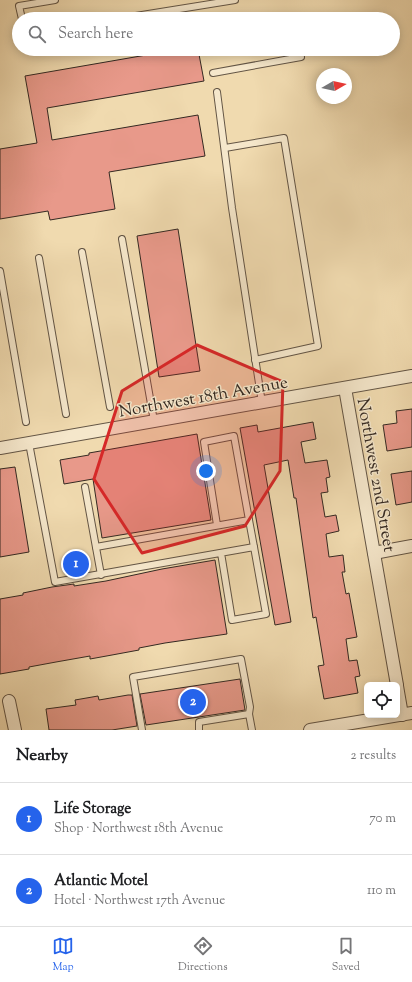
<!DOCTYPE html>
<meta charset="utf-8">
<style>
:root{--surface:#fff;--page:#f6f6f6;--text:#202124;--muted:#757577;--line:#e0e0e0;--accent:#2563eb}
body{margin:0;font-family:"Sorts Mill Goudy",serif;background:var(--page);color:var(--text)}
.controls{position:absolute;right:12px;bottom:12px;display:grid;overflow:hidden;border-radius:6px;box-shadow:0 2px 10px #0003}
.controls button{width:36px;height:36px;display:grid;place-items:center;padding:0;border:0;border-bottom:1px solid var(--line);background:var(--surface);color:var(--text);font:20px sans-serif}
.compass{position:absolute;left:316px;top:68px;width:36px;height:36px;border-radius:50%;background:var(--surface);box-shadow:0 2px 10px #0003;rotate:81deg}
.you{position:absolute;left:206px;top:471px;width:14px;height:14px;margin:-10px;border:3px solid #fff;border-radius:50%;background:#1a73e8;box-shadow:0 0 0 6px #1a73e833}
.badge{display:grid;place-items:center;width:26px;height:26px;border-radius:50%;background:var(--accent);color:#fff;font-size:13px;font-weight:700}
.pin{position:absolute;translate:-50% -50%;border:2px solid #fff;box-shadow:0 1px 4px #0006}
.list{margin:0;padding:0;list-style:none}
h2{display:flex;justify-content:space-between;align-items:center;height:52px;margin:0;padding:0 16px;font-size:17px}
h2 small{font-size:13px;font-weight:400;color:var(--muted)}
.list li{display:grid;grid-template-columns:26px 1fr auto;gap:12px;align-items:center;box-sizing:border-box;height:72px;padding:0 16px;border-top:1px solid var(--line)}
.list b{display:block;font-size:15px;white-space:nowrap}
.list p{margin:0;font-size:13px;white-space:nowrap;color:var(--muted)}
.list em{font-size:13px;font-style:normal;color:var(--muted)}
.icon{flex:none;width:22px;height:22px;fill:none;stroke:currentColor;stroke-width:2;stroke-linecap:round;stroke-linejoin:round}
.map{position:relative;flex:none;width:412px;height:730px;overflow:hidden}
.search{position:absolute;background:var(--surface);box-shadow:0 2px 10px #0003;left:12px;right:12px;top:12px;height:44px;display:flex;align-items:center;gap:10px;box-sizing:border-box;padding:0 14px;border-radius:22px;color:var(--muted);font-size:15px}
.sheet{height:196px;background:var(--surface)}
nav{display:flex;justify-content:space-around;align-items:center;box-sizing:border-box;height:56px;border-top:1px solid var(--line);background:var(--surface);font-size:11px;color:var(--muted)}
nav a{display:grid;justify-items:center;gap:2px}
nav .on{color:var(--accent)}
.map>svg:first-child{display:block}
.building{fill:#e8998a;stroke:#342922}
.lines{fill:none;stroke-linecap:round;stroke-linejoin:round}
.service-casing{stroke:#635545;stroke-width:8}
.minor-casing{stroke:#635545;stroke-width:14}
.service{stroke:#f5e7cb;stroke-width:6}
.minor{stroke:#f5e7cb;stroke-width:12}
.marked{fill:#d62828;fill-opacity:0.2;stroke:#d62828;stroke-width:3;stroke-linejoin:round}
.labels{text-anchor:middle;stroke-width:3;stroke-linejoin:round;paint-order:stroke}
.street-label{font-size:17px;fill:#342922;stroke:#f5e7cb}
</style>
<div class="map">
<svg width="412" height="730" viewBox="0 0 412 730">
<rect width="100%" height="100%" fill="#f0daaf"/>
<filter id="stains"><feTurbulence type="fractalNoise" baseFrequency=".005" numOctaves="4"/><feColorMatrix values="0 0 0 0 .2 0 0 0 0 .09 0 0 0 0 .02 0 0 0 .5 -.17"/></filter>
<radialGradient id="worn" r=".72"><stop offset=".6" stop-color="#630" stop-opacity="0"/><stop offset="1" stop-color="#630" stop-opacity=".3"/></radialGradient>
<!-- building -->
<g class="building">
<polygon points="181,49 198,49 204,81 47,108 52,140 198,115 205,156 109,172 115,209 50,220 48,211 0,219 0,149 37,143 25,76"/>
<polygon points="178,229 200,371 159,377 137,236"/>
<polygon points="412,409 412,447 387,451 383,425 397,423 396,411"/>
<polygon points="313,422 316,439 301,442 305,463 327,460 330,477 326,478 328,492 321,493 325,517 336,515 339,531 326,534 329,557 343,555 345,572 342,572 346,594 349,593 357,637 346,639 349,661 357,660 360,676 355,677 358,693 324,699 318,666 324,665 316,617 313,618 296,498 294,498 288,460 264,465 291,622 275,625 240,428 257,425 258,432"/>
<polygon points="197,434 211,520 102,538 93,479 64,484 60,460 89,455 89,453"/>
<polygon points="15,467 29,552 0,557 0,469"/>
<polygon points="412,471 412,502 396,505 391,474"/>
<polygon points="215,560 227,634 165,643 139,648 139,650 112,655 90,659 90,656 56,662 29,667 29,669 0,674 0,599 23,595 23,593 52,587 74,584 74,586 106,581 162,569"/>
<polygon points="240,679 245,710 146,725 140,694"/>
<polygon points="128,695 132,695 137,726 112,730 49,730 46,709 76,705 75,700 98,696 99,700"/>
</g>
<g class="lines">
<!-- service casing -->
<g class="service-casing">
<g id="service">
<polyline points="22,19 19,6 55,0"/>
<polyline points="117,19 235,0"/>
<polyline points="213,73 301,57"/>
<polyline points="217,92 232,208 262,403"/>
<polyline points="225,148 284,138 318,346 255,360"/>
<polyline points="122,239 154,421"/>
<polyline points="82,252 110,407"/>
<polyline points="39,258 66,414"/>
<polyline points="0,271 26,422"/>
<polyline points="29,443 55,582 254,547 266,614 232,620 221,553"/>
<polyline points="85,487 101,575"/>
<polyline points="249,520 254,547"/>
<polyline points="96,547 249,520 234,436 204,442 217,525"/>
<polyline points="142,730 133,677 241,659 250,707 249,714"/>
<polyline points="199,730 199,722 249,714 252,730"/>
</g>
</g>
<!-- minor casing -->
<g class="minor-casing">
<g id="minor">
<polyline points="345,388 397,685"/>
<polyline points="0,448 412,376"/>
<polyline points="374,553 412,546"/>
<polyline points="397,686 402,715"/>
<polyline points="9,701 15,730"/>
<polyline points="310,730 412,713"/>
</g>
</g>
<!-- service -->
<use href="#service" class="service"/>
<!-- minor -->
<use href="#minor" class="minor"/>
</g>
<!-- marked area -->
<path class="marked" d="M197,345L283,382L280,471L245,526L142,553L94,479L122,391Z"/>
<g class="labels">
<!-- street labels -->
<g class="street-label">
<text transform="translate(203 396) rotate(-10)" y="6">Northwest 18th Avenue</text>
<text transform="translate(377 475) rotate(80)" y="6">Northwest 2nd Street</text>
</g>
</g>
<rect width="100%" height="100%" filter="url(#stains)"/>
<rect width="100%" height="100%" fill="url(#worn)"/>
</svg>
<div class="controls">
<button><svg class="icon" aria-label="locate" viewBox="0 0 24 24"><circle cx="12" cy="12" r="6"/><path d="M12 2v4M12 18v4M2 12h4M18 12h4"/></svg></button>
</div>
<svg class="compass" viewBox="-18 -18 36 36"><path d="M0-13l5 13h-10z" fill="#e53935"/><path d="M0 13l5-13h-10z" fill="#757577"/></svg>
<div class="you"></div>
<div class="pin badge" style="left:76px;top:564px">1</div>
<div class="pin badge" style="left:193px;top:702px">2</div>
<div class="search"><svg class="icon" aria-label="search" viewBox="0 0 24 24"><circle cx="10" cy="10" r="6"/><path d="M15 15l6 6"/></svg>Search here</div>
</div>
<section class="sheet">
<h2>Nearby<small>2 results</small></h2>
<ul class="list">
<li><span class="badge">1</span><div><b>Life Storage</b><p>Shop · Northwest 18th Avenue</p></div><em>70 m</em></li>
<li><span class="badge">2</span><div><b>Atlantic Motel</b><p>Hotel · Northwest 17th Avenue</p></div><em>110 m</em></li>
</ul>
</section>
<nav>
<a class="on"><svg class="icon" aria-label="map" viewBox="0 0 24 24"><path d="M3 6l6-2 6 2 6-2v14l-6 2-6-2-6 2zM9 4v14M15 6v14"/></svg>Map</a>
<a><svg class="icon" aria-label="directions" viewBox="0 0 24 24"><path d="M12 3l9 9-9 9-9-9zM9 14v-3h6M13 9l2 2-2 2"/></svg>Directions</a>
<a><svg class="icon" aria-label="saved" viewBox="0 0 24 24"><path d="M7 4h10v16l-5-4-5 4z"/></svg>Saved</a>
</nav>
